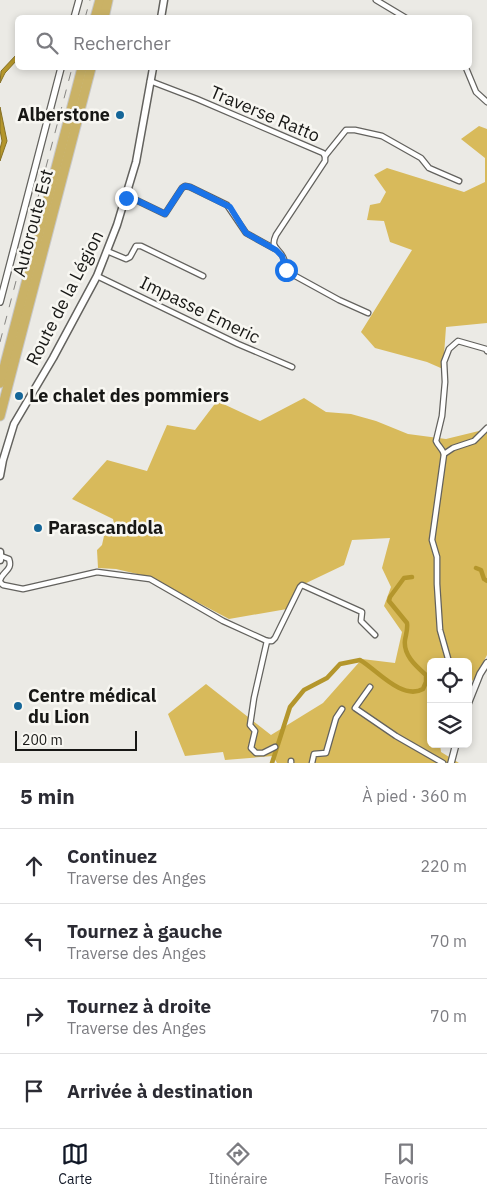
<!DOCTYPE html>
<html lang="fr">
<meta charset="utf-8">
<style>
:root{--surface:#fff;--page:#f7f7f7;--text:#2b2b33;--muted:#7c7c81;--line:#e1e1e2;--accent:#111827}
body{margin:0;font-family:"IBM Plex Sans",sans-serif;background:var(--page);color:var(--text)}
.controls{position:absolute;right:15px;bottom:15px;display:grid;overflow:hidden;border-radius:8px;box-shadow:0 2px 8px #0003}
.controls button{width:45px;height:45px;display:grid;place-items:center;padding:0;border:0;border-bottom:1px solid var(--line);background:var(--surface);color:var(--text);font:25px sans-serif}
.scale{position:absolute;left:15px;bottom:12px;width:122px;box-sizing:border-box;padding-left:5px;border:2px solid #171715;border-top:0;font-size:14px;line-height:18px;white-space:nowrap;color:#171715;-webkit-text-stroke:4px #f8f7f2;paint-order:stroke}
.stop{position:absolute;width:15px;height:15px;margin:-11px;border:4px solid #1a73e8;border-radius:50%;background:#fff}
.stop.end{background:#1a73e8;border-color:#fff;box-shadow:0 1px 5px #0008}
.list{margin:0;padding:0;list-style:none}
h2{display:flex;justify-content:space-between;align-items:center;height:65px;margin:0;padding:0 20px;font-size:21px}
h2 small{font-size:16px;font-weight:400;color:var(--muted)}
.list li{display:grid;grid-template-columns:32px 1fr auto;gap:15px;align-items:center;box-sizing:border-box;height:75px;padding:0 20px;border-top:1px solid var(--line)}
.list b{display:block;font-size:19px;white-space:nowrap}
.list p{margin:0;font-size:16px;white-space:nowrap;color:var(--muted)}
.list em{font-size:16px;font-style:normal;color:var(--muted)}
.icon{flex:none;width:28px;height:28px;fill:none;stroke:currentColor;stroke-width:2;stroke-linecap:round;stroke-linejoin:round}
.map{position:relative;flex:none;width:487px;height:763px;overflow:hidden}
.search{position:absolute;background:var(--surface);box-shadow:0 2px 8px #0003;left:15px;right:15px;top:15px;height:55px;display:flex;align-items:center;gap:12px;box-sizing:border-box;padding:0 18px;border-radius:8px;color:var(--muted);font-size:19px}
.sheet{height:365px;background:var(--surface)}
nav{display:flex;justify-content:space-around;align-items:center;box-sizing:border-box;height:70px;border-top:1px solid var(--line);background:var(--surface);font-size:14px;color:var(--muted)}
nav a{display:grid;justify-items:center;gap:2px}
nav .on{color:var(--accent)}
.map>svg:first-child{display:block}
.green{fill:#d8ba5b}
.water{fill:#b4962c;stroke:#857025}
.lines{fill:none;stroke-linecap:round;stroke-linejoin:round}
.canal{stroke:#b4962c;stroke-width:4.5}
.minor-casing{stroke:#63625e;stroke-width:7}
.tertiary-casing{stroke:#63625e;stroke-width:8}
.secondary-casing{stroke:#63625e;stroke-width:9}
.motorway-casing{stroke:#c7c7c7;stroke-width:11}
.minor{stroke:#fff;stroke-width:4.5}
.tertiary{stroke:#fff;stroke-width:5.5}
.secondary{stroke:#fff;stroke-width:6}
.motorway{stroke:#cab266;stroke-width:9}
.rail{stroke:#868582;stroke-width:1;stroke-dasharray:9 9;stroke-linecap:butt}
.route{stroke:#1a73e8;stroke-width:6}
.poi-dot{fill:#156698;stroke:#f8f7f2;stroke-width:2}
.labels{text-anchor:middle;stroke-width:5;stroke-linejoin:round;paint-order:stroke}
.street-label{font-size:18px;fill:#171715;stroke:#f8f7f2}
.poi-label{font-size:18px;font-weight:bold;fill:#171715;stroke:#f8f7f2;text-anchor:start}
</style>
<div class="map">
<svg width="487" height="763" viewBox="0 0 487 763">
<rect width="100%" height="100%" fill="#ebeae5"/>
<!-- green -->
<g class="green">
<polygon points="479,126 487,129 487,323 446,327 443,369 427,362 375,348 361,332 412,250 390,242 384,221 367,220 370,205 380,203 386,192 374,175 387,168 464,192 485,182 485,158 461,139"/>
<polygon points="304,398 326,412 351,414 376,421 408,434 446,439 487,429 487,655 475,678 468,685 468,662 431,662 431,744 440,744 441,752 459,763 277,763 273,756 225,760 223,752 185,756 168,714 206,684 271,735 323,703 362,659 395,663 402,632 384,606 391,587 382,568 390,538 352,540 344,565 300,586 287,609 229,619 150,577 116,569 98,568 97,550 102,545 104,536 114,531 115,528 113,519 72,499 107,460 147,471 167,425 195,430 217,401 260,421"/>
</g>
<!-- water -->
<g class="water">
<polygon points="17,54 17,60 5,73 0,83 1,71"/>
<polygon points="0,107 7,141 0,161 0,149 2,141 0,130"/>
</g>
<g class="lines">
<!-- canal -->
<g class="canal">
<polyline points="476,568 481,570 484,579 487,581"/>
<path d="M272,763L290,707L304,690L327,678L340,664L360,660C376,669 402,701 423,689L426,682V675C416,666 403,655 405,640C406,634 408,629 407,623L389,601L390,597L404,578L412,577"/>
</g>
<!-- minor casing -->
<g class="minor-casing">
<g id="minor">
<polyline points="376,0 406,18"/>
<polyline points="466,68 476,92 487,102"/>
<path d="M150,81L197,99L323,153L325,156V161L276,235C270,248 278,247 283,257C286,262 284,267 288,272L339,300L368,313"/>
<polyline points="325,156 346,130 355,130 382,136 421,158 429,168 459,181"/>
<polyline points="126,198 136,200 165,214 182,188 185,186 190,187 227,205 246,233 275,249"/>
<polyline points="107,251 126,259 130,257 136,246 141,246 203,276"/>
<polyline points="97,276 238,344 292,367"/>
<polyline points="444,454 453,448 474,441 487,428"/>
<path d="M0,580C3,571 13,570 9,559L1,556"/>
<polyline points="0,582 3,585 23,589 97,572 150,579 223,621 267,641"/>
<polyline points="267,641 272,641 275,638 300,587 302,585 362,612 361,621 375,635"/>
<polyline points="267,641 254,698 250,725 255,731 251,748 256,753 263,753 275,747"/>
<path d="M449,662L440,630L437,584V557L432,540L444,454C442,448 438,446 436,441L442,416L445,382L444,362L449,349L458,341L486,349L487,351"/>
<polyline points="370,687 355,708 396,736 443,763"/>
<polyline points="291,763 291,761"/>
<polyline points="312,763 314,754 326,753 336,718 342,709"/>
</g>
</g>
<!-- tertiary casing -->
<g class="tertiary-casing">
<g id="tertiary">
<polyline points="74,18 79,0"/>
<polyline points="0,302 61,68"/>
<polyline points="468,704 480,674 487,663"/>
<polyline points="451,763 456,744"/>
</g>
</g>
<!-- secondary casing -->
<g class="secondary-casing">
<g id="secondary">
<polyline points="161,18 164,0"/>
<polyline points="0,476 3,460 14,424 53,358 97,276 117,225 136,162 153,68"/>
<polyline points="0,552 0,560"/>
</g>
</g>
<!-- motorway casing -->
<g class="motorway-casing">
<g id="motorway">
<polyline points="95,18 100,0"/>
<polyline points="104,18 108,0"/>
<polyline points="0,383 82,68"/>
<polyline points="0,416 91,68"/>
</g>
</g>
<!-- minor -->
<use href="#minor" class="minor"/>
<!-- tertiary -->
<use href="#tertiary" class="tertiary"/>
<!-- secondary -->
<use href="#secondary" class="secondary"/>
<!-- motorway -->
<use href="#motorway" class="motorway"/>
<!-- rail -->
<g class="rail">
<polyline points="85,18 90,0"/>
<polyline points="0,342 72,68"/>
</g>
</g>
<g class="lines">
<!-- route -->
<polyline class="route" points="126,198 136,200 165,214 182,188 185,186 190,187 230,207 246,233 276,250 282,256 286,270"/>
</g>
<!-- markers -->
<g class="poi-dot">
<circle cx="120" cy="115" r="5"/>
<circle cx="19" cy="396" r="5"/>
<circle cx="38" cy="528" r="5"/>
<circle cx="18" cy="706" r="5"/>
</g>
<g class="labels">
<!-- street labels -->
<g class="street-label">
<text transform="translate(265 114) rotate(23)" y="6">Traverse Ratto</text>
<text transform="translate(33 223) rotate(-75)" y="6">Autoroute Est</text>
<text transform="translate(65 298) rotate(-63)" y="6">Route de la Légion</text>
<text transform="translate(200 310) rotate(26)" y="6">Impasse Emeric</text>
</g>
<!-- poi labels -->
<g class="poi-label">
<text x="110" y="121" text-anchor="end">Alberstone</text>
<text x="29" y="402">Le chalet des pommiers</text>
<text x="48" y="534">Parascandola</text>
<text x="28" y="702">Centre médical<tspan x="28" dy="21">du Lion</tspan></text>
</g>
</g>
</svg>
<div class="controls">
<button><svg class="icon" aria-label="locate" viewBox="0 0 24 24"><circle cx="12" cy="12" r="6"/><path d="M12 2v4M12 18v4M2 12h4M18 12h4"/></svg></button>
<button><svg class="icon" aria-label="layers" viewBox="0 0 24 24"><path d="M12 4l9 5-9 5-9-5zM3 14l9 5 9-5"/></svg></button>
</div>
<div class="scale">200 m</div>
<div class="stop" style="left:286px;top:270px"></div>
<div class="stop end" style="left:126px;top:198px"></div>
<div class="search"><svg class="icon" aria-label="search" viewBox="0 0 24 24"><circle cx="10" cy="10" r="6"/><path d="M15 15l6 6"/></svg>Rechercher</div>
</div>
<section class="sheet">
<h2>5 min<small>À pied · 360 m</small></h2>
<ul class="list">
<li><svg class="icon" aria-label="ahead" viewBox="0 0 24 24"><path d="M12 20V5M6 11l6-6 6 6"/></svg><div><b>Continuez</b><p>Traverse des Anges</p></div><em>220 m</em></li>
<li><svg class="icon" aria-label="left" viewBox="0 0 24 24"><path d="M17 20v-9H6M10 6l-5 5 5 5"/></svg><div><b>Tournez à gauche</b><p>Traverse des Anges</p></div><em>70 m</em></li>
<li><svg class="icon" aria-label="right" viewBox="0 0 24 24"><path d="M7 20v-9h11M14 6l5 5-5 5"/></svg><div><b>Tournez à droite</b><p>Traverse des Anges</p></div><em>70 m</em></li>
<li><svg class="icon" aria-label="arrive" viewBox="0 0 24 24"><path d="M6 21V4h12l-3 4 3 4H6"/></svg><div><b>Arrivée à destination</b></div></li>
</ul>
</section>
<nav>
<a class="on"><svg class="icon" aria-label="map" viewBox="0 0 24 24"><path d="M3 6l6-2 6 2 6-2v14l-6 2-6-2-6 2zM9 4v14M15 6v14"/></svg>Carte</a>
<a><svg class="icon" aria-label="directions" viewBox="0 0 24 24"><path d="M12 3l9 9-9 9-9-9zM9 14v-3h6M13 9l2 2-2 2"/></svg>Itinéraire</a>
<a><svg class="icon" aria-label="saved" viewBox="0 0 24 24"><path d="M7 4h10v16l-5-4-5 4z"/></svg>Favoris</a>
</nav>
